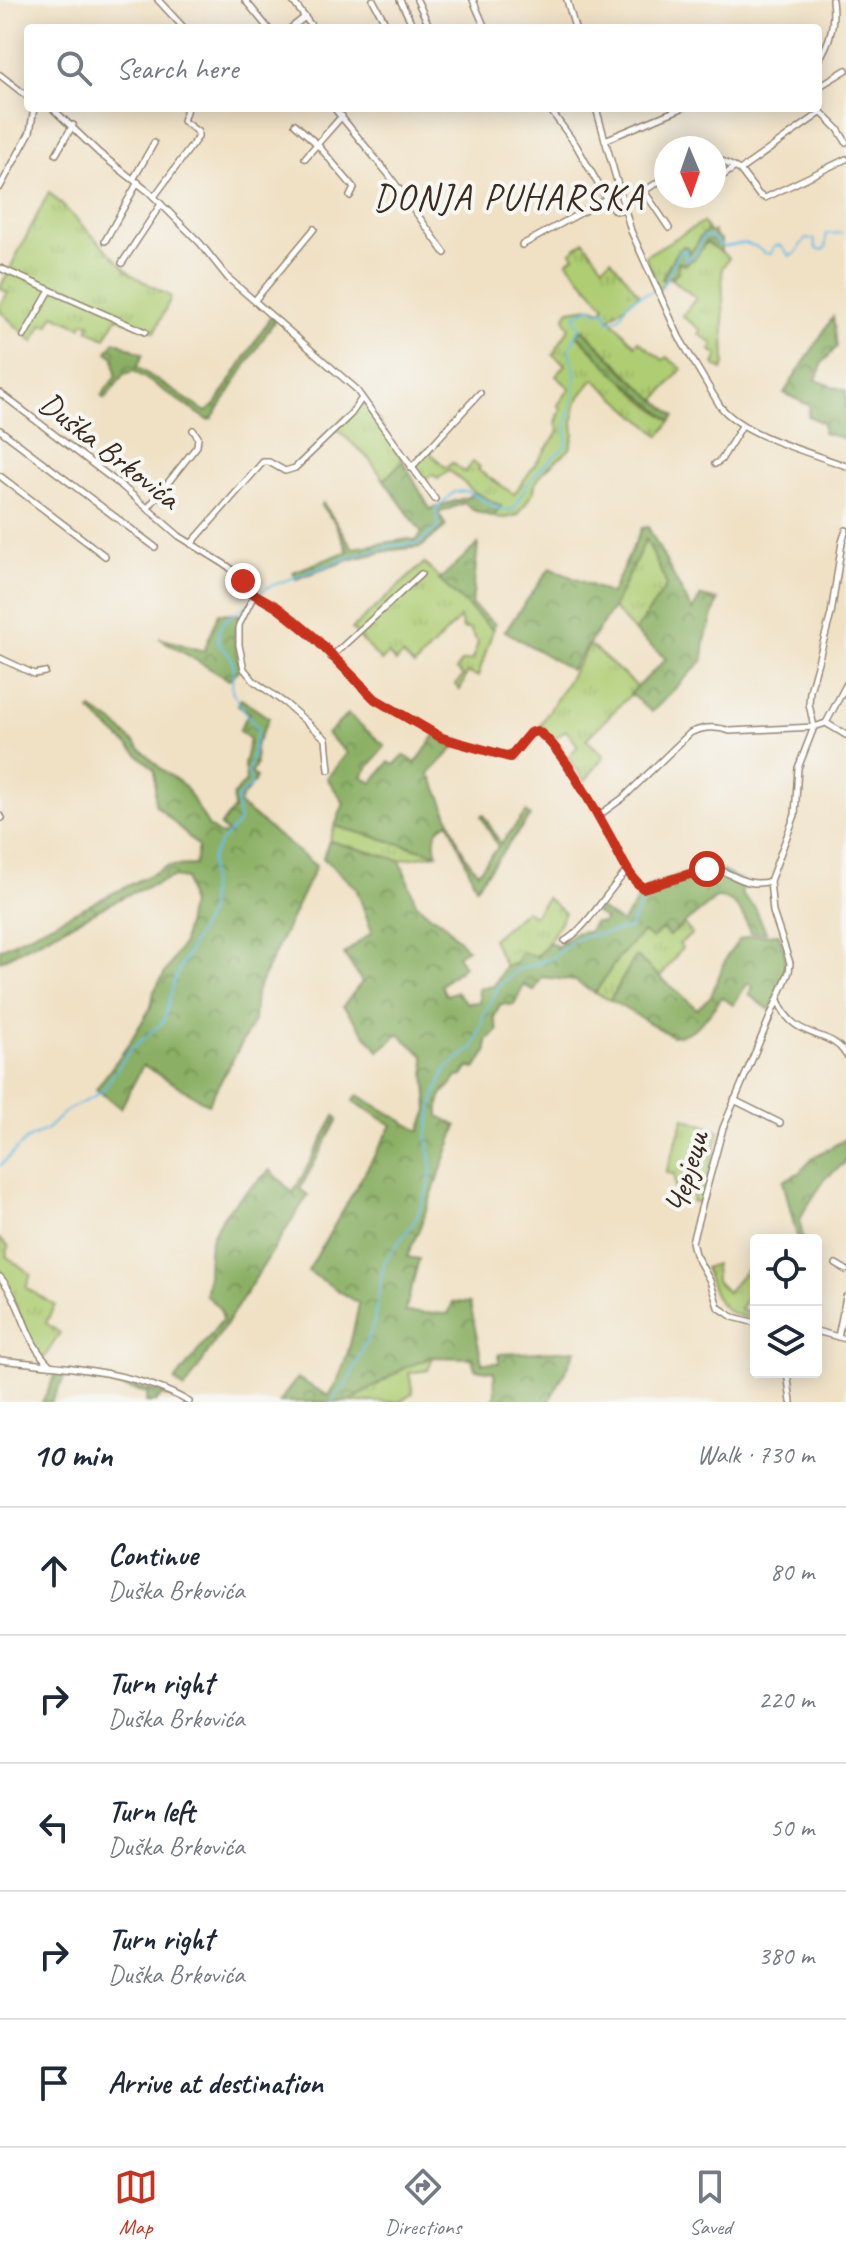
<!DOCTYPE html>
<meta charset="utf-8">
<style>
:root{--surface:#fff;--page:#f6f6f7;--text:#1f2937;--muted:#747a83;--line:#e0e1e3;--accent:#c8321e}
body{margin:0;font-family:Caveat,sans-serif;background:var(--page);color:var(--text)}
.controls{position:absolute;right:24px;bottom:24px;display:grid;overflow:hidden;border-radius:8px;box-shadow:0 4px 20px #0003}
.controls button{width:72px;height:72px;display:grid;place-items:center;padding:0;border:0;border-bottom:2px solid var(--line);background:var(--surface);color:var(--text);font:40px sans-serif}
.compass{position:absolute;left:654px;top:136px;width:72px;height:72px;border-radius:50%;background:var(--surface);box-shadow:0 4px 20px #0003;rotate:178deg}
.stop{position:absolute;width:24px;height:24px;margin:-18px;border:6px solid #c8321e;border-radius:50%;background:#fff}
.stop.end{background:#c8321e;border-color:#fff;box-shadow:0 2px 8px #0008}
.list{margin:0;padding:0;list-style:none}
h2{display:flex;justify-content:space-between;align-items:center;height:104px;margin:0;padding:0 32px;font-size:34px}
h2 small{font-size:26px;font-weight:400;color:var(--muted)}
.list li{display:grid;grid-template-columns:52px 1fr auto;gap:24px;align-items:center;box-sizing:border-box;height:128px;padding:0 32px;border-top:2px solid var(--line)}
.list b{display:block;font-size:30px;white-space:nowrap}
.list p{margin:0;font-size:26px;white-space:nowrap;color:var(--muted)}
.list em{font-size:26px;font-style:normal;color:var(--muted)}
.icon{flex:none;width:44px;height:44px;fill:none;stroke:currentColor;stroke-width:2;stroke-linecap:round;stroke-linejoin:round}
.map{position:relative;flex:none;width:846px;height:1402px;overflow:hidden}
.search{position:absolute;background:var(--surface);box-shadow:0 4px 20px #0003;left:24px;right:24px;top:24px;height:88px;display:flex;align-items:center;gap:20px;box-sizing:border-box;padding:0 28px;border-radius:8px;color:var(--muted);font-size:30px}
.sheet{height:744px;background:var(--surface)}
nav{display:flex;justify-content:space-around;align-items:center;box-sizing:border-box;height:112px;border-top:2px solid var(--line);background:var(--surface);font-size:22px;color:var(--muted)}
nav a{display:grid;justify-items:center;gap:4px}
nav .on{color:var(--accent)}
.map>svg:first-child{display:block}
.grass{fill:url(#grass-tufts);stroke:#757c48;stroke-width:2}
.forest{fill:url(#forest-crowns);stroke:#636d42;stroke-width:2}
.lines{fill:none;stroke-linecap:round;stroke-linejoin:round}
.stream{stroke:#6abee6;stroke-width:2}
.minor-casing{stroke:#968672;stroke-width:8}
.minor{stroke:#fff;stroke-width:5}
.route{stroke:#c8321e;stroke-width:10}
.labels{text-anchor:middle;stroke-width:8;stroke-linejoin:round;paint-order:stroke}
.street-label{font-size:32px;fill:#3b2a1e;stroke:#f6f6f2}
.quarter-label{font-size:36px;letter-spacing:2px;fill:#3b2a1e;stroke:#f6f6f2}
</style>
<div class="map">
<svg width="846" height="1402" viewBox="0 0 846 1402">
<defs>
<pattern id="grass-tufts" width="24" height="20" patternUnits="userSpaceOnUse" patternTransform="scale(2)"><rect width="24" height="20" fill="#afcd73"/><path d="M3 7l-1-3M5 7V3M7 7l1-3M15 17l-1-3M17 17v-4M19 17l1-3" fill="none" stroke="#97b063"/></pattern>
<pattern id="forest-crowns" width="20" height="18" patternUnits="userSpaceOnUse" patternTransform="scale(2)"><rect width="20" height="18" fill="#8bb065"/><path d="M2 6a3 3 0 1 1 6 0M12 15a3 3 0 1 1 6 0" fill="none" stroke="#738f53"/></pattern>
</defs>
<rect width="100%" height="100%" fill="#f6f6f2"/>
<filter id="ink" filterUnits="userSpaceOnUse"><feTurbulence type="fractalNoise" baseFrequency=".0125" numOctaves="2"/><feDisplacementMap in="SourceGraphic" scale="16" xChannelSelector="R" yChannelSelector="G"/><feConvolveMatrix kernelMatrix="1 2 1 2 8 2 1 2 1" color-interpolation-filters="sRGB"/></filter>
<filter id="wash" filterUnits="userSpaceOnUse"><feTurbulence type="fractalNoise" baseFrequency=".006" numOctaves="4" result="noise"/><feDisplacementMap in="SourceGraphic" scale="32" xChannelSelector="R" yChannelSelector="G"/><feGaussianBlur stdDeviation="1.8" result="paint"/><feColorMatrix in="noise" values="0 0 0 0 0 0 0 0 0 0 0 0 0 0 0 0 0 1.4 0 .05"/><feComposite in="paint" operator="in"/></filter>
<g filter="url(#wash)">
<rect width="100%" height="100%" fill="#f0e1c5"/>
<!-- grass -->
<g class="grass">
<polygon points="49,192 131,274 171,297 155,332 117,317 105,338 88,330 91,324 84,322 81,327 54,315 48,326 43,324 33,342 0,311 0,304 8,293 0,288"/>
<polygon points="703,222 708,230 699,238 695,249 670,263 662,279 664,282 659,289 645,256"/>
<path d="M584,241L603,266L611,259L639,294L610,318L635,345L638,341L663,360L667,357L682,369L655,401L583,329L577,335L644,401L671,421L660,436L594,379L581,395L576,404L573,421L574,435L570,449L543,472L535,484L534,491L518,515L506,518L493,517L500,506L474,492L449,470L438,479L432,474L425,481L414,468L426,449L446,468L452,463L465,472L473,462L480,467L478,470L514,494L559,431L556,423L561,408L558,405L570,388L556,376L565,364L553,355L569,328C565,321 563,317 569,310L591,307L601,311L605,306L567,262L574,256L571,252Z"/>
<polygon points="706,241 729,258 722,268 725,364 722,370 714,364 718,355 710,350 713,344 699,334 701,330 682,316 696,298 671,279 678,271 678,262"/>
<polygon points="362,401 379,421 403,461 384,480 370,460 337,429"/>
<polygon points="646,538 667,585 635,632 613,608"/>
<polygon points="424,563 493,630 478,676 467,673 460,690 455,685 463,676 456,670 461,662 473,660 478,642 469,629 463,629 460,618 414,666 403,655 396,662 388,654 381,661 352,629"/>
<polygon points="590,645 638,687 586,739 604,756 585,781 568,757 578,746 566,730 553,740 541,724"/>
<polygon points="335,826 437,854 400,860 329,841"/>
<path d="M547,898L565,913C546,946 546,959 505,966L492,939L526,910L533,916Z"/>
<polygon points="684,924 692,934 679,944 682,948 660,977 636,956 610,1000 595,993 618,958 644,931 663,929 669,936"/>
<polygon points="684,1118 720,1131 700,1203 692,1201 694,1190 675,1191 674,1174 666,1173"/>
<path d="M0,1239L9,1247L6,1256L31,1274L26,1288L55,1305L46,1323L60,1333L42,1361C23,1337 21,1304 0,1281Z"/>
<path d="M715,1264L716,1281L727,1292L746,1270L754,1266L755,1283L740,1310L756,1316V1320C717,1313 718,1302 705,1268Z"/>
<polygon points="433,1357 428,1370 409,1373 413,1393 400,1402 349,1402 406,1367"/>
</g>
<!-- forest -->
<g class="forest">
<path d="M708,230L710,233L714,231V235L721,240V252L706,242L696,257L685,265L678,262V271L671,279L668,277L664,282L662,279C671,267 670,255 684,246L688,248V253C696,248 700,237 708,230Z"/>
<polygon points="271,316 275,320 212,419 208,420 134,371 124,374 105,399 101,396 116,376 114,357 107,352 115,341 143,354 137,367 206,412 216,404"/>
<polygon points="833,317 837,347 823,362 816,380 846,391 846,439 823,433 823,423 808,416 810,406 784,393"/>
<polygon points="583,329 628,376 675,416 671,421 613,372 577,334"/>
<polygon points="403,461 430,509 468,497 474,492 501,506 493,517 473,510 464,503 438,513 446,526 421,547 391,550 352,559 296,579 293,572 348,551 334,521 321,506 323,503 353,548 409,539 416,541 422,533 384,480"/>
<polygon points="648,527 692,611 701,596 718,600 705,640 703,660 652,712 630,694 666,659 635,632 667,585 646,539 613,608 571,670 505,631 550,568 611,594 642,528"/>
<polygon points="478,544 472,605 495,624 493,630 439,580"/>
<polygon points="219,613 240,615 234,638 240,668 229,680 159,638 204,651"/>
<path d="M241,699L269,718L255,747L256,765L251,773L256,777C253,789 241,794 239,804L316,866L256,992L254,1021L208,1104L143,1065L121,1108L96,1089L128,1045L151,1007L154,991L183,943L190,903L186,879L173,877L127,895L0,961V949L168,866L195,865L198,846L155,804V770L90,711L92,709L116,725L161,769L185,786L209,827L219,834L230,835L220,826L234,809L233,796L246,781L244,764L250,739L239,731L249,712L238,705Z"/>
<path d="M348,714L385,746L362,776L372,783L389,762L394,765L404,755L416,763L436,734L461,741L429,774C448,802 454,850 478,872L498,847L481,816L483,814L501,844L526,812L530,816L476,887L449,822C435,828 432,840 437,854L335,826L344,803L327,778L347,753L327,734Z"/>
<path d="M329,841L400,860L416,903L431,916L442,921L467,949L457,955L464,966L441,985L446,995L456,992L467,1003L480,1002L478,989L494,986L505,966L515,964L522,952L537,957L548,943L554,944L556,948C566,939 574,929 588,932L594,922L602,923L605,919L595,912L598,908L622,923L646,887L706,867L711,866L742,881V895L755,908L766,932L750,933C745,916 736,897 716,898L669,936L662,929L652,939L643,932L618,958L595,993L575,981L542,977L534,991L524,985L514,1005L500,1004L494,1018L498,1031L487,1040V1052L475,1069L469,1067L463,1076L457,1077C445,1096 438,1089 439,1116L457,1126L420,1227L407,1257L419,1259L405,1312L448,1314L453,1302L470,1303L482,1363H499V1354L576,1350L549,1402H492L495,1394L494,1372L475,1369L472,1358L433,1357L406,1367L349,1402H279L297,1378L329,1396C347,1367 352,1337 359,1304L308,1271L392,1125L353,1101L358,1095L420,1131L428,1110L424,1056L399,1034L379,1051L343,1006L362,982L344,954L372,932L356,888L323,858Z"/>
<path d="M779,934C791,968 784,980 770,1010L749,995L753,987L748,983L733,1005L722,997C709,1014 696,1036 672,1036L610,1000L636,956L697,1009L711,996L727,956L739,940L749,936Z"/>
<path d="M335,1116L338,1119L300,1189L308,1195L185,1389L175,1381L222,1320C224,1309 212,1301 205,1295C210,1278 207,1261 210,1244C216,1214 249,1190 270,1170L293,1193Z"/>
<polygon points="846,1139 846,1162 826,1178 804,1211 800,1221 803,1240 798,1240 783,1181 799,1173 815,1156"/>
<polygon points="57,1372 166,1393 184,1402 162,1395 156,1402 146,1402 148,1393 66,1375 51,1402 42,1402"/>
</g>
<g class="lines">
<!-- stream -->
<g class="stream">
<path d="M660,289C670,278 671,261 681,250H686L685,259H689L698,252L700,241L704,236L711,237L723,247L744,243L755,246L764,253L771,254L774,246C785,242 783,253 790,256L795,254L805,239H814L816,249L823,250L826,247V234L842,233"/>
<path d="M257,595L268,587L353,556L390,546L420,543L439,526L436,509L454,492L467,491L504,511L515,508L525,488L540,469L567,445V422L575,391V371L569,351L580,327L575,319L576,315L591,307L598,312L606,310L608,320C622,322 620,314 627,304C633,297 644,294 653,291"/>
<path d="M0,1166L26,1140L47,1129L67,1110L92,1098L103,1090L129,1051L164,1021L174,981L209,911L211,859L220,843L239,822L237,798L252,785L248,775L258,728L249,718L232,691L233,663L229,654L219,645C215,619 230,619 247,605"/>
<polyline points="332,1402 350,1378 373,1326 384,1262 416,1219 428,1187 432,1168 427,1137 434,1098 446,1069 474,1047 485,1013 500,984 518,970 552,958 572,941 582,937 629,929 643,900 659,889 707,873 723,874 743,883"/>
</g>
</g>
</g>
<g filter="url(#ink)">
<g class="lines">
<!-- minor casing -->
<g class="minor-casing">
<g id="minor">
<polyline points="158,0 184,28"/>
<polyline points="245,0 268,28"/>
<polyline points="292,0 313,28"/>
<polyline points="373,0 388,28"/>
<polyline points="400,0 414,28"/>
<polyline points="417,0 430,28"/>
<polyline points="473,0 485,28"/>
<polyline points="567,0 575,28"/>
<polyline points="291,28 305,17"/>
<path d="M818,61C831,41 835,23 832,0"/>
<polyline points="0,75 28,97"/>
<polyline points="818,87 846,70"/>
<polyline points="52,108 99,153 149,192 200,243 228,278 355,388 435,499"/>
<polyline points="334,108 389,175 445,253"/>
<polyline points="549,108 576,145 610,205 615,211 625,209"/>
<path d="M596,108L631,231L679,337L720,406C744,436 809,452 846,466"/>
<polyline points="820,111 838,129 846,142"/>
<polyline points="295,124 317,144 354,188 350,196"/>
<polyline points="605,140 682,108"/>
<polyline points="56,154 73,125"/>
<polyline points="714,157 740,170 759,195 765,198 846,159"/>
<polyline points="305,158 342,116"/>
<polyline points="740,170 819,114 821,106 818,100"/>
<polyline points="134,178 154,143"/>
<polyline points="714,182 734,168"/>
<polyline points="0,187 30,132 34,108"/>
<polyline points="644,191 669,228"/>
<polyline points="154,197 198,137 198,132 183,121 187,108"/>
<polyline points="624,204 666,177"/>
<polyline points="105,241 138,182"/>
<polyline points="522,245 606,199"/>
<polyline points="122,263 161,204"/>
<polyline points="0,268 145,332"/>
<polyline points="255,300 314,229"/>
<polyline points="24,336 49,292"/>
<path d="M0,393L123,487L179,536L229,567L254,594L294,619L375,699L442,738L507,757C520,753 523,734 537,731C557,743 600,817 612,841C621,858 628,876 643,888L712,868C733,872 746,889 770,881"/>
<polyline points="0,430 155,547"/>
<polyline points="715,464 721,460 742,426"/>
<polyline points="411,468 480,393"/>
<polyline points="0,476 105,556"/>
<polyline points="148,508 197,446 198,437 193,430"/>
<polyline points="191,544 263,462 269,462 285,471 295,468 351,414 362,398"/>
<polyline points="254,595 239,625 239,645 244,669 254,681 286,704 326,739 329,770"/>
<polyline points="331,657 421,574"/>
<polyline points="0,658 34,674 45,672"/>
<polyline points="826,723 846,685"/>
<polyline points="814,727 809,704 810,691 831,614 842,542 846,530"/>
<polyline points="0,816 2,818"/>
<path d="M598,816L623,798L690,733C704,726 716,726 730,731L814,727L826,723L846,735"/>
<path d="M565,941C587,928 608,890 627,871"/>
<path d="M778,1000C794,1043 830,1027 846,1055"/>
<polyline points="734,1100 780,1123"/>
<polyline points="836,1264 846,1270"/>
<path d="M0,1277C24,1305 24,1341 50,1365"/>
<polyline points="756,1323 733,1317 718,1307 710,1281 695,1254 692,1242 723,1128 789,972 790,963 773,912 770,881 795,815 798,768 814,727"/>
<polyline points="816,1331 846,1339"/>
<polyline points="838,1337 846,1297"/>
<path d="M0,1360C59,1366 138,1371 189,1402"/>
<polyline points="787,1372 791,1402"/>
</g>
</g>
<!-- minor -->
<use href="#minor" class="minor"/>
</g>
</g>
<g class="lines" filter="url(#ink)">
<!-- route -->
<path class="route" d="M243,581L254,594L277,607L314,637L375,699L442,738L510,757L530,733L537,731C560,744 595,810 609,835C620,854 626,874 643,888L707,869"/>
</g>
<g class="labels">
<!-- street labels -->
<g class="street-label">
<text transform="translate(110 450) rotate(38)" y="11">Duška Brkovića</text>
<text transform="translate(686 1172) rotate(-74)" y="11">Черјеци</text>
</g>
<!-- quarter labels -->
<g class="quarter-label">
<text x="509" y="209">DONJA PUHARSKA</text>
</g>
</g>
</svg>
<div class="controls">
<button><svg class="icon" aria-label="locate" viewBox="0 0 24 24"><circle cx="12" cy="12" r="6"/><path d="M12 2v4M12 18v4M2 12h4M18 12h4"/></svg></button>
<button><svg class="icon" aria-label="layers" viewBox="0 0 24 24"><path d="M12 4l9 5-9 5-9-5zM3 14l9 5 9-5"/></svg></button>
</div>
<svg class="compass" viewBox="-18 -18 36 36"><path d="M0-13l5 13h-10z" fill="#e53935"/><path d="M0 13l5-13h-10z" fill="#747a83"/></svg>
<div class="stop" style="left:707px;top:869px"></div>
<div class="stop end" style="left:243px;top:581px"></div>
<div class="search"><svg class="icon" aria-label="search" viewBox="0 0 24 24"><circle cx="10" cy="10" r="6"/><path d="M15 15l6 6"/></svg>Search here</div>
</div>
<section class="sheet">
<h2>10 min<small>Walk · 730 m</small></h2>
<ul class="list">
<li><svg class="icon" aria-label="ahead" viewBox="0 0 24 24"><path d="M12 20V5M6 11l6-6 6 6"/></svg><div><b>Continue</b><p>Duška Brkovića</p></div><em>80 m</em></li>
<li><svg class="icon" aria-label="right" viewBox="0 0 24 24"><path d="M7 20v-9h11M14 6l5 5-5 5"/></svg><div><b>Turn right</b><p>Duška Brkovića</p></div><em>220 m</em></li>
<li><svg class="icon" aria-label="left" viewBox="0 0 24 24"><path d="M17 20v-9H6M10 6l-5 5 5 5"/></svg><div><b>Turn left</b><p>Duška Brkovića</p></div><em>50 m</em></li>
<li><svg class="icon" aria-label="right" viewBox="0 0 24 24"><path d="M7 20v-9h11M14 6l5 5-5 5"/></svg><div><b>Turn right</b><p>Duška Brkovića</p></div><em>380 m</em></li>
<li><svg class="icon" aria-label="arrive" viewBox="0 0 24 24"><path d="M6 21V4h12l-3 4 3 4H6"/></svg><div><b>Arrive at destination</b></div></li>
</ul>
</section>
<nav>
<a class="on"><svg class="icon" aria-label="map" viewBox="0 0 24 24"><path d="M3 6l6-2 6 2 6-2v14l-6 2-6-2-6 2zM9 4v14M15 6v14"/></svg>Map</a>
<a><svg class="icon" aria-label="directions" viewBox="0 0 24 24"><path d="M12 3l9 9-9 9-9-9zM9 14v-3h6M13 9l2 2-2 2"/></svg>Directions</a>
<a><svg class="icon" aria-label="saved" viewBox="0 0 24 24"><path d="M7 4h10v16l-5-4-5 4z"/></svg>Saved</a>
</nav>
